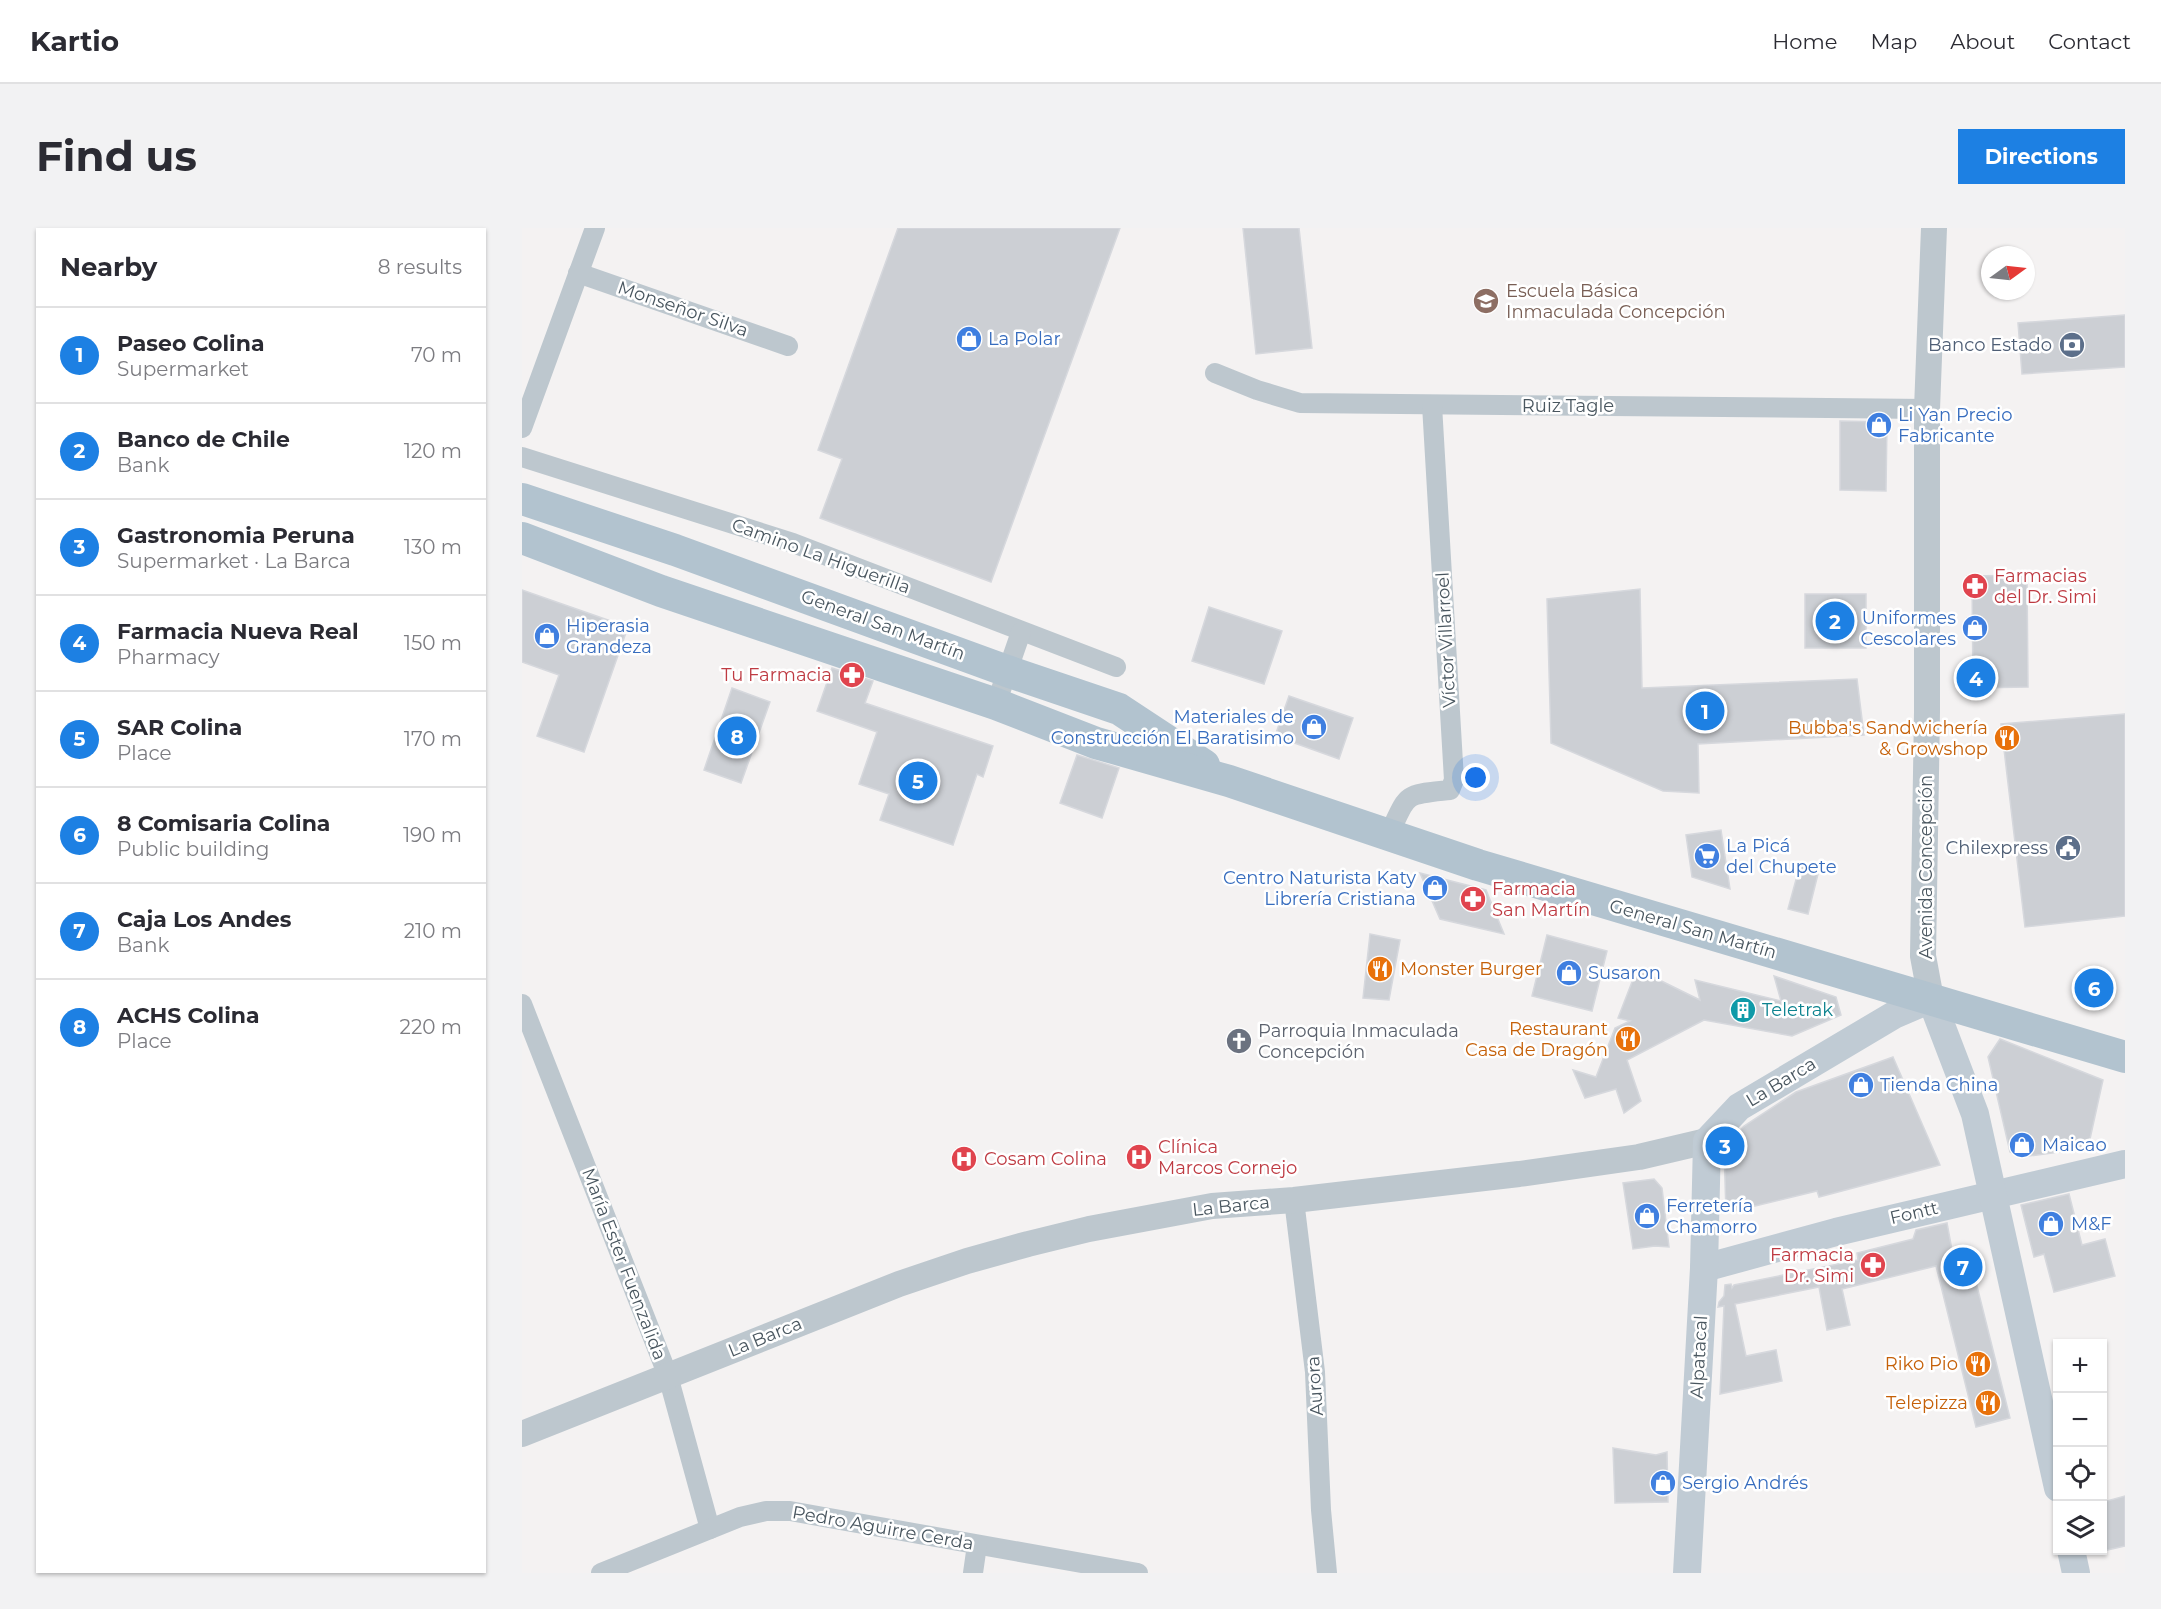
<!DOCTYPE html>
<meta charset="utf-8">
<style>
:root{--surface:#fff;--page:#f2f2f3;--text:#2b2b33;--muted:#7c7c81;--line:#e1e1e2;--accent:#1d80e3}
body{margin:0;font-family:Montserrat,sans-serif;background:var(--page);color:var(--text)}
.controls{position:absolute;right:18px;bottom:18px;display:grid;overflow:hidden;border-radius:0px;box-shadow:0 2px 4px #0004}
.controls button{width:54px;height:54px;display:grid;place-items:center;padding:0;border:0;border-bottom:2px solid var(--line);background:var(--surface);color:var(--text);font:30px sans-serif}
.compass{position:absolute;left:1459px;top:18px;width:54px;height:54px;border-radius:50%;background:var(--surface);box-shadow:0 2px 4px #0004;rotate:75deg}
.you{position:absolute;left:954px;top:550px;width:21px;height:21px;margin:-15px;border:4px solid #fff;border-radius:50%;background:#1a73e8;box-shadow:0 0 0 9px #1a73e833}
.badge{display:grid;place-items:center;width:39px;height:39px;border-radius:50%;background:var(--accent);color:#fff;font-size:20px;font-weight:700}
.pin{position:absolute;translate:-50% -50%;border:3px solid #fff;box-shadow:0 2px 6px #0006}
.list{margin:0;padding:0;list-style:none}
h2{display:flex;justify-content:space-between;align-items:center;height:78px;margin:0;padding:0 24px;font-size:26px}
h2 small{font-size:20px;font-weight:400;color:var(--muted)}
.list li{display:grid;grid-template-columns:39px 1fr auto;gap:18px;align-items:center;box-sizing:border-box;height:96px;padding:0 24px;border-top:2px solid var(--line)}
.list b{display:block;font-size:22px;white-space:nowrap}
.list p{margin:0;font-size:20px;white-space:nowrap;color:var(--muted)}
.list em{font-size:20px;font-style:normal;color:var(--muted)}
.icon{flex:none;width:33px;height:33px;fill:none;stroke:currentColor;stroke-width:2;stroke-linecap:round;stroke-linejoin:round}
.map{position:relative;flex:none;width:1603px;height:1345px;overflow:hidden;border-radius:0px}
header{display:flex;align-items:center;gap:36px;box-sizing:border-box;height:84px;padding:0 30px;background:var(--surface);border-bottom:2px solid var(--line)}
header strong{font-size:28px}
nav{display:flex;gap:33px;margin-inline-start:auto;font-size:21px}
.intro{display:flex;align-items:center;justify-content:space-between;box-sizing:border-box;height:144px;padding:0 36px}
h1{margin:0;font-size:42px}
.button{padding:15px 27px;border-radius:0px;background:var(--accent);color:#fff;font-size:21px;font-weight:700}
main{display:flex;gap:36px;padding:0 36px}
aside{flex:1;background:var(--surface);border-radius:0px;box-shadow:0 2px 4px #0004}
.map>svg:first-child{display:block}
.building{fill:#cccfd4;stroke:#d6d8dd;stroke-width:1.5}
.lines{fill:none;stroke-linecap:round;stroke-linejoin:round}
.minor{stroke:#bdc7ce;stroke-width:20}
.tertiary{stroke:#bdc7ce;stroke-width:26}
.secondary{stroke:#c0cbd4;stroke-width:28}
.primary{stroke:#b2c3cf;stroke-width:32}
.labels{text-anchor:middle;stroke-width:5;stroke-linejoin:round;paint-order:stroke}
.education-label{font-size:18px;fill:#785e54;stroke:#fff;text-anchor:start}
.street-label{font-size:18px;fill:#49565f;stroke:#fff}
.shop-label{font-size:18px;fill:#366cbe;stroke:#fff;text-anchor:start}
.service-label{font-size:18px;fill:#4e5e75;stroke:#fff;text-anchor:end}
.health-label{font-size:18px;fill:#be3a42;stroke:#fff;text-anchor:start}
.food-label{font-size:18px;fill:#c56008;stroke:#fff;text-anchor:end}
.culture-label{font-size:18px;fill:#0d838f;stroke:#fff;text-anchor:start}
.worship-label{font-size:18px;fill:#5b616d;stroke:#fff;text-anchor:start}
</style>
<header>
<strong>Kartio</strong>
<nav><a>Home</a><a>Map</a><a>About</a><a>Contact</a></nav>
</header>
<div class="intro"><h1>Find us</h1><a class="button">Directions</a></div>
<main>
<aside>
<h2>Nearby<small>8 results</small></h2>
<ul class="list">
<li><span class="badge">1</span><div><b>Paseo Colina</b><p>Supermarket</p></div><em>70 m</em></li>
<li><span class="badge">2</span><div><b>Banco de Chile</b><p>Bank</p></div><em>120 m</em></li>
<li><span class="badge">3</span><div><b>Gastronomia Peruna</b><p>Supermarket · La Barca</p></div><em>130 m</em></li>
<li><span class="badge">4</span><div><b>Farmacia Nueva Real</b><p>Pharmacy</p></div><em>150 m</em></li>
<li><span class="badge">5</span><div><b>SAR Colina</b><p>Place</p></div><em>170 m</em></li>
<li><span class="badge">6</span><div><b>8 Comisaria Colina</b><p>Public building</p></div><em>190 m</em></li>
<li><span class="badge">7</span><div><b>Caja Los Andes</b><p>Bank</p></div><em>210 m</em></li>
<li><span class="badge">8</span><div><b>ACHS Colina</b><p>Place</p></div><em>220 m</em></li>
</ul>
</aside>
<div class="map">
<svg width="1603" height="1345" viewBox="0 0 1603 1345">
<rect width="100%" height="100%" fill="#f4f2f2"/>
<!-- building -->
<g class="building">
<polygon points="376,0 598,0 469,354 298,290 320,231 296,222"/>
<polygon points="721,0 777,0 790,120 734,126"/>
<polygon points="1603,87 1603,139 1500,146 1496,95"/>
<polygon points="1318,193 1365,194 1364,263 1318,262"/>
<polygon points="1505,347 1506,459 1451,460 1450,348"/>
<polygon points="1118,361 1120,460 1335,451 1342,507 1176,516 1177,565 1141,563 1029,515 1025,371"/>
<polygon points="0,362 106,399 62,524 15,508 37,447 0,434"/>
<rect x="1283" y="366" width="61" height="54"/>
<polygon points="687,379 760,403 742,456 670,433"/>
<polygon points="310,440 351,453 343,475 471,518 461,549 455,546 431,617 358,592 367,566 337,556 355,504 295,483"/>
<polygon points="210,460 248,474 219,555 182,542"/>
<polygon points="767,468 831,490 817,531 753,508"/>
<polygon points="1603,486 1603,688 1503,699 1479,496"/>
<polygon points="555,527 597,540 580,590 538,575"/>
<polygon points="1199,602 1208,661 1170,649 1164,607"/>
<polygon points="1278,637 1297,642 1286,686 1266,681"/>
<polygon points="898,645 964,662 982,706 918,691"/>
<polygon points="848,706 878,712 867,772 841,770"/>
<polygon points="1025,707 1085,723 1070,783 1010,768"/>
<polygon points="1115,741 1178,772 1173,752 1259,773 1252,748 1314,769 1319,787 1270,808 1182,792 1105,832 1119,873 1102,885 1094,861 1063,870 1051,842 1074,849 1093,800 1108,793 1096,790"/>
<polygon points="1478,811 1581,852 1566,920 1500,929 1488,924 1466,829"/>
<polygon points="1371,829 1418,937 1297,969 1295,963 1204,985 1202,919 1222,898 1274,864"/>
<polygon points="1132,951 1140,960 1147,1019 1133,1018 1111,1021 1101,955"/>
<polygon points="1547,966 1560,1017 1583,1011 1593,1048 1532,1064 1522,1026 1512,1029 1499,977"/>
<polygon points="1425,995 1430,1022 1445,1018 1488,1190 1454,1199 1414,1038 1320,1061 1328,1097 1305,1102 1297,1059 1213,1076 1224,1128 1254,1122 1260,1153 1198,1166 1202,1078 1196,1079 1197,1074 1202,1068 1203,1057 1209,1056 1210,1060 1212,1057 1336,1032 1335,1025 1391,1011 1394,1002"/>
<polygon points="1091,1220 1134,1227 1145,1224 1146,1274 1093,1275"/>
<polygon points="1603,1268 1603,1318 1581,1323 1581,1274"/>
</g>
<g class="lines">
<!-- minor -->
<g class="minor">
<polyline points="56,45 266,118"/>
<polyline points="693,145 735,162 778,175 1405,181"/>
<polyline points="0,200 73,0"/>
<polyline points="0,229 271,315 594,439"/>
<polyline points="474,476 499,404"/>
<path d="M867,606C887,564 881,567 928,562L932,552L910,177"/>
<polyline points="0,776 146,1148 188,1301"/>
<polyline points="772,972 793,1144 799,1282 805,1345"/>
<polyline points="79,1345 218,1289 244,1283 268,1283 616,1345"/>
<polyline points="451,1345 455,1317"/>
</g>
<!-- tertiary -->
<g class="tertiary">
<polyline points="1409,771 1401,728 1405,484 1405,181 1412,0"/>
<polyline points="0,1206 377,1056 445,1033 506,1016 567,1001 690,978 772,972 997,946 1117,929 1185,913"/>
</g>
<!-- secondary -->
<g class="secondary">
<polyline points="1182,1040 1314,1004 1603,936"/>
<polyline points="1549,1322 1554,1345"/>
<polyline points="1165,1345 1182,1040 1185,913 1217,879 1372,787 1409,771 1453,886 1536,1260"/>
</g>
<!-- primary -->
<g class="primary">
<polyline points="0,271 153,322 485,443 597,481 682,537"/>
<polyline points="0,310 139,363 474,476 574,515 707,553 956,637 1603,829"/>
</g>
</g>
<!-- icons -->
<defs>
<g id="school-disc" transform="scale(1.35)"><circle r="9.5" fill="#8d6e63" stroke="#fff"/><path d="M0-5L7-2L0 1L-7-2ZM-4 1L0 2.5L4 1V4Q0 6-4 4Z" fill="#fff"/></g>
<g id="shop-disc" transform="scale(1.35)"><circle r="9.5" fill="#3f7fe0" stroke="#fff"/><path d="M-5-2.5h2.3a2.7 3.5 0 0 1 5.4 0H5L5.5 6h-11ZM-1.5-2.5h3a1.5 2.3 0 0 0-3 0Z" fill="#fff"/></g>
<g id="bank-disc" transform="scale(1.35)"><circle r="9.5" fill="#5c6f8a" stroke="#fff"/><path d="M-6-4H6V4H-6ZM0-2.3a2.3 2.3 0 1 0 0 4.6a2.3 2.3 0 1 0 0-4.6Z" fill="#fff"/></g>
<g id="pharmacy-disc" transform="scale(1.35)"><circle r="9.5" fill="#e0444e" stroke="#fff"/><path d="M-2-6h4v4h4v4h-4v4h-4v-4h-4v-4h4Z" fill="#fff"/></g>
<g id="restaurant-disc" transform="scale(1.35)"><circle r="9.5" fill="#e8710a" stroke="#fff"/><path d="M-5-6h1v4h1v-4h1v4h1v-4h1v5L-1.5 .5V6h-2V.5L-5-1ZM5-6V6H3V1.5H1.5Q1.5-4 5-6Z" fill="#fff"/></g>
<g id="civic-disc" transform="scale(1.35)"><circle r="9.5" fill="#5c6f8a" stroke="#fff"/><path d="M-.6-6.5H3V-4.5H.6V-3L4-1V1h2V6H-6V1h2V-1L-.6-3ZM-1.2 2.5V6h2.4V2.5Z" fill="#fff"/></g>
<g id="supermarket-disc" transform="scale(1.35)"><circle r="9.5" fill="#3f7fe0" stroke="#fff"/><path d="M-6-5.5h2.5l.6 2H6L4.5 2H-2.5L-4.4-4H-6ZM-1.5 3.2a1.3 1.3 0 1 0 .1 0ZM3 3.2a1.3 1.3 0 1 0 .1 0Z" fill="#fff"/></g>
<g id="building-disc" transform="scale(1.35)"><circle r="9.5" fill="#0f9aa8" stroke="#fff"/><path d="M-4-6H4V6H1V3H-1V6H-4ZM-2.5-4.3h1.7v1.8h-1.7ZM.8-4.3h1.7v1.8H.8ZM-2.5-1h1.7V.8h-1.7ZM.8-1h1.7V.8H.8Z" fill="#fff"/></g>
<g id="church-disc" transform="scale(1.35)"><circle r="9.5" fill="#6b7280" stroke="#fff"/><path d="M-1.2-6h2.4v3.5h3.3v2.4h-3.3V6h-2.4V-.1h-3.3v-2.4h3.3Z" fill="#fff"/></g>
<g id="hospital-disc" transform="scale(1.35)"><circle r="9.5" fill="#e0444e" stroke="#fff"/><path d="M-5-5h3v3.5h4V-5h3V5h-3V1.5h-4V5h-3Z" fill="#fff"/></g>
</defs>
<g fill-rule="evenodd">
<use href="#school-disc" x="964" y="73"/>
<use href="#shop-disc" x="447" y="111"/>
<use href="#bank-disc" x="1550" y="117"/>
<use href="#shop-disc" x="1357" y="197"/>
<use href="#pharmacy-disc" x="1453" y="358"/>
<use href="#shop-disc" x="1453" y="400"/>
<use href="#shop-disc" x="25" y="408"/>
<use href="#pharmacy-disc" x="330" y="447"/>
<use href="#shop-disc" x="792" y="499"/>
<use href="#restaurant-disc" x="1485" y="510"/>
<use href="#civic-disc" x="1546" y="620"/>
<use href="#supermarket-disc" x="1185" y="628"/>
<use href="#shop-disc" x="913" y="660"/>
<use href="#pharmacy-disc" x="951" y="671"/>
<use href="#restaurant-disc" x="858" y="741"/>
<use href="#shop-disc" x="1047" y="745"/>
<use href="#building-disc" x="1221" y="782"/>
<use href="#restaurant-disc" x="1106" y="811"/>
<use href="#church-disc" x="717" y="813"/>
<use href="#shop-disc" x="1339" y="857"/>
<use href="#shop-disc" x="1500" y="917"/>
<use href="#hospital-disc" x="617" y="929"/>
<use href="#hospital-disc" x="442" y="931"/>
<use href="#shop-disc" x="1125" y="988"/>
<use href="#shop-disc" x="1529" y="996"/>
<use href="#pharmacy-disc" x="1351" y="1037"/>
<use href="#restaurant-disc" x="1456" y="1136"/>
<use href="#restaurant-disc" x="1466" y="1175"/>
<use href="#shop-disc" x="1141" y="1255"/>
</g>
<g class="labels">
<!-- education labels -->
<g class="education-label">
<text x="984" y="69">Escuela Básica<tspan x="984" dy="21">Inmaculada Concepción</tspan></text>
</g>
<!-- street labels -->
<g class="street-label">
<text transform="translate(161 81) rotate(19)" y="6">Monseñor Silva</text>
<text x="1046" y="184">Ruiz Tagle</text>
<text transform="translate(299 328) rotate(20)" y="6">Camino La Higuerilla</text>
<text transform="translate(361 397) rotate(20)" y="6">General San Martín</text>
<text transform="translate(924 412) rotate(-93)" y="6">Víctor Villarroel</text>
<text transform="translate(1404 639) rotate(-90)" y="6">Avenida Concepción</text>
<text transform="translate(1171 701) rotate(16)" y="6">General San Martín</text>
<text transform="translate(1259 854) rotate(-31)" y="6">La Barca</text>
<text transform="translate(709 978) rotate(-6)" y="6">La Barca</text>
<text transform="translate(1392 985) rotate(-13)" y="6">Fontt</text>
<text transform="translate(102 1036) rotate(69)" y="6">María Ester Fuenzalida</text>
<text transform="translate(243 1109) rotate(-22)" y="6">La Barca</text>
<text transform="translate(1177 1129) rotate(-87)" y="6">Alpatacal</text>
<text transform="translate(793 1158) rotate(-94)" y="6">Aurora</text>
<text transform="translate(361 1300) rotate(10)" y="6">Pedro Aguirre Cerda</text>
</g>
<!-- shop labels -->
<g class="shop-label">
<text x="466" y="117">La Polar</text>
<text x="1376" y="193">Li Yan Precio<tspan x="1376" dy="21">Fabricante</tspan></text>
<text x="1434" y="396" text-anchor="end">Uniformes<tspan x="1434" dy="21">Cescolares</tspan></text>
<text x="44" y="404">Hiperasia<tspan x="44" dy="21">Grandeza</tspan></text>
<text x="772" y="495" text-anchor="end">Materiales de<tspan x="772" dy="21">Construcción El Baratisimo</tspan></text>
<text x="1204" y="624">La Picá<tspan x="1204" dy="21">del Chupete</tspan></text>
<text x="894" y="656" text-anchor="end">Centro Naturista Katy<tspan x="894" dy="21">Librería Cristiana</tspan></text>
<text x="1066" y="751">Susaron</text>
<text x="1358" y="863">Tienda China</text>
<text x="1520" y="923">Maicao</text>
<text x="1144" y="984">Ferretería<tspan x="1144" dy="21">Chamorro</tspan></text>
<text x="1549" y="1002">M&amp;F</text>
<text x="1160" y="1261">Sergio Andrés</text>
</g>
<!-- service labels -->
<g class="service-label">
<text x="1530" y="123">Banco Estado</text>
<text x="1526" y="626">Chilexpress</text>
</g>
<!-- health labels -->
<g class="health-label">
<text x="1472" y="354">Farmacias<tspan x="1472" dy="21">del Dr. Simi</tspan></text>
<text x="310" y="453" text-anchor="end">Tu Farmacia</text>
<text x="970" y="667">Farmacia<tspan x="970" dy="21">San Martín</tspan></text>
<text x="636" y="925">Clínica<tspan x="636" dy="21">Marcos Cornejo</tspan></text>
<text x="462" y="937">Cosam Colina</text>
<text x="1332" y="1033" text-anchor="end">Farmacia<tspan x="1332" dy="21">Dr. Simi</tspan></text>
</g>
<!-- food labels -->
<g class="food-label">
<text x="1466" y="506">Bubba's Sandwichería<tspan x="1466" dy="21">&amp; Growshop</tspan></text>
<text x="878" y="747" text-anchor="start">Monster Burger</text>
<text x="1086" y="807">Restaurant<tspan x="1086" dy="21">Casa de Dragón</tspan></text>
<text x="1436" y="1142">Riko Pio</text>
<text x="1446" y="1181">Telepizza</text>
</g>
<!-- culture labels -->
<g class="culture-label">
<text x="1240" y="788">Teletrak</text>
</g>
<!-- worship labels -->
<g class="worship-label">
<text x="736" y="809">Parroquia Inmaculada<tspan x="736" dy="21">Concepción</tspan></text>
</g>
</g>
</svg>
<div class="controls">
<button>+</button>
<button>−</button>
<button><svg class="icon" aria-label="locate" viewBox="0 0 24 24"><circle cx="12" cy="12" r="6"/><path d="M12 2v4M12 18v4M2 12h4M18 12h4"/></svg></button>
<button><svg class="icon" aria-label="layers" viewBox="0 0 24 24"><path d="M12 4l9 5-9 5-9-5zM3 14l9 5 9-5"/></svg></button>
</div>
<svg class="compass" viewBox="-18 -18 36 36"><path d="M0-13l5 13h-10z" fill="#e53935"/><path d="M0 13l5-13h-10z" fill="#7c7c81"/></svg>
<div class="you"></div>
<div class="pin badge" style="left:1183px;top:483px">1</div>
<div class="pin badge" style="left:1313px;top:393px">2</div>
<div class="pin badge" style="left:1203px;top:918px">3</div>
<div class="pin badge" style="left:1454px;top:450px">4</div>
<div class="pin badge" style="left:396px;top:553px">5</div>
<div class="pin badge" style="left:1572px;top:760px">6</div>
<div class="pin badge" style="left:1441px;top:1039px">7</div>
<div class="pin badge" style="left:215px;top:508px">8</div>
</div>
</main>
